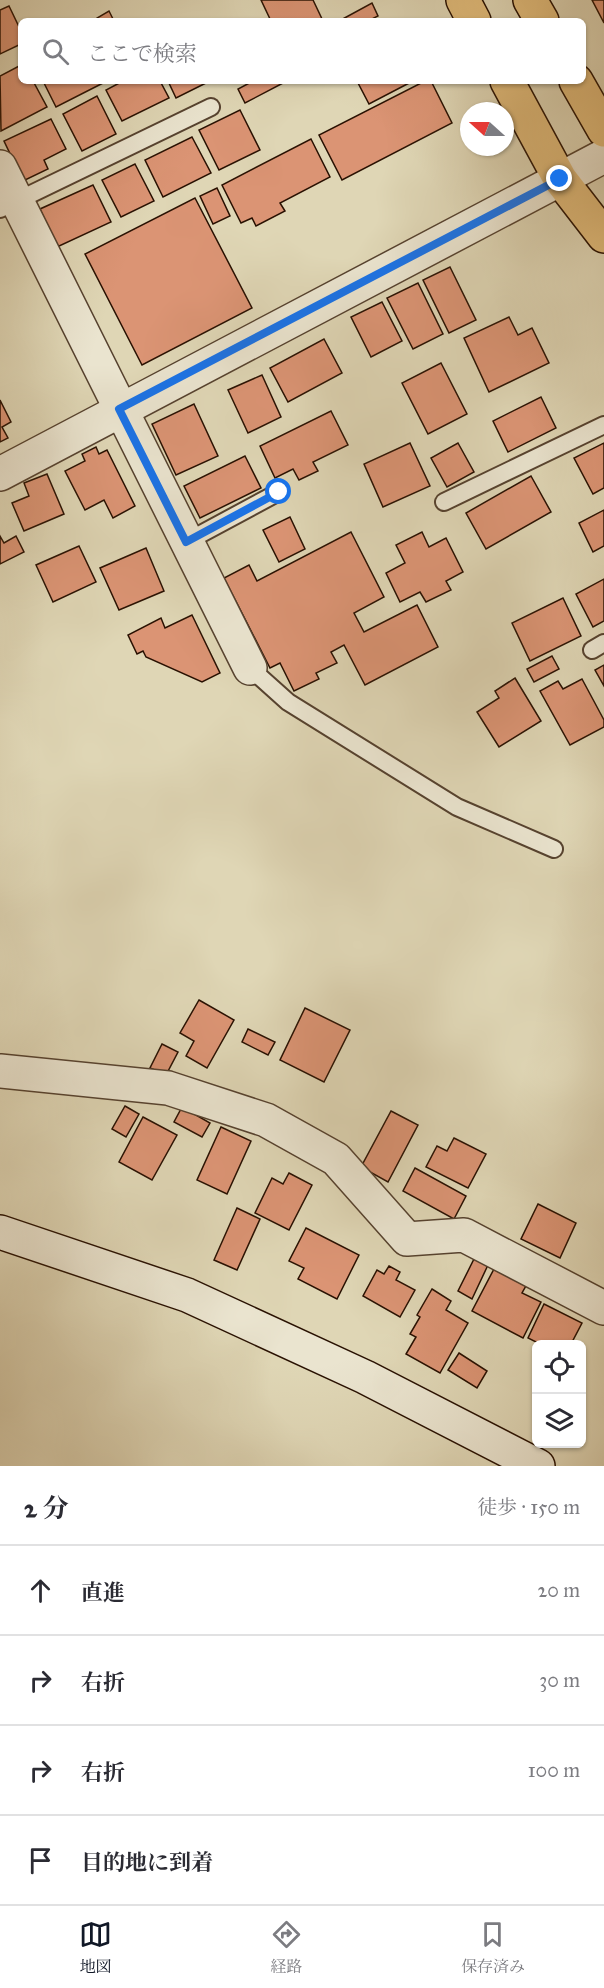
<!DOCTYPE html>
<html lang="ja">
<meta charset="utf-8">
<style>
:root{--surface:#fff;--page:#f2f2f3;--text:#2b2b33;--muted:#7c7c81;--line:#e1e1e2;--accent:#111827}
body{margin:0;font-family:"IM FELL Great Primer","Noto Serif JP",serif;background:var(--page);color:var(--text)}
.controls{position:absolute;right:18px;bottom:18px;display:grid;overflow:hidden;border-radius:9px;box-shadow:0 2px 4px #0004}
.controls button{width:54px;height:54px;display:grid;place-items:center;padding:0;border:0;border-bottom:2px solid var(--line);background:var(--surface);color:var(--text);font:30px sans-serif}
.compass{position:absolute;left:460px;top:102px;width:54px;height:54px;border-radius:50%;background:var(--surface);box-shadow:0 2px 4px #0004;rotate:291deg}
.stop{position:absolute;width:18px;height:18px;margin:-14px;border:4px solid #1a73e8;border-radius:50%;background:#fff}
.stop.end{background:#1a73e8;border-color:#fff;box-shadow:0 2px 6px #0008}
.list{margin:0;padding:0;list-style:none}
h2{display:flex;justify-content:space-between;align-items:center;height:78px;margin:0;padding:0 24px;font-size:26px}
h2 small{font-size:20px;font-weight:400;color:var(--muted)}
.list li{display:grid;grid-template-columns:39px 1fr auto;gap:18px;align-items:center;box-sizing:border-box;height:90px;padding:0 24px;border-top:2px solid var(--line)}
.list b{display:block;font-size:22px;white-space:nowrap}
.list em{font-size:20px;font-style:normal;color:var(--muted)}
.icon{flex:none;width:33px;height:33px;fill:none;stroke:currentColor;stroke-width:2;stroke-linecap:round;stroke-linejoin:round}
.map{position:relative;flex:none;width:604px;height:1466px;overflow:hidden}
.search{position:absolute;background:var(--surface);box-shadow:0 2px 4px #0004;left:18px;right:18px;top:18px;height:66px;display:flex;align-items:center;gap:15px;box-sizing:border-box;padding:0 21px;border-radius:9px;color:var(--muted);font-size:22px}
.sheet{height:438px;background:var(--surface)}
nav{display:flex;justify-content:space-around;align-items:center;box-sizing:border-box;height:84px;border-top:2px solid var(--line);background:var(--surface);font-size:16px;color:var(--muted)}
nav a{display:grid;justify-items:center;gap:3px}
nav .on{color:var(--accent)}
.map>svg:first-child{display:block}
.building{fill:#db9474;stroke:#291102;stroke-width:1.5}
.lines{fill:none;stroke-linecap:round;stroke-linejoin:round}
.lane-casing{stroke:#56422f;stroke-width:20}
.street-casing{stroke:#56422f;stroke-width:36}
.secondary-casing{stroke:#291102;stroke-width:36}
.highway-casing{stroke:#291102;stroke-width:36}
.lane{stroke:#eae4cf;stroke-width:16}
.street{stroke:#eae4cf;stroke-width:33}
.secondary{stroke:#eae4cf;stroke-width:33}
.highway{stroke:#e0bb7a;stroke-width:33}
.route{stroke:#1a73e8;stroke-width:8}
</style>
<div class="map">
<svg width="604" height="1466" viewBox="0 0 604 1466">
<rect width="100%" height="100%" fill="#dfd6b5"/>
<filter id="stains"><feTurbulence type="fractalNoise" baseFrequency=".00333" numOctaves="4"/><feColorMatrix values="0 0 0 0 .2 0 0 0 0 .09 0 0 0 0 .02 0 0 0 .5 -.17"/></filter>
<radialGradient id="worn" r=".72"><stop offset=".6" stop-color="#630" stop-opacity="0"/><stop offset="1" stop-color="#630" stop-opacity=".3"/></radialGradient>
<!-- building -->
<g class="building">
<polygon points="261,0 313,0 323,21 271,21"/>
<polygon points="592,0 604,0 604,23"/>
<polygon points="372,3 378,16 368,21 339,21"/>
<polygon points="9,6 21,31 21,44 0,54 0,10"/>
<polygon points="109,11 114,21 98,21 97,18"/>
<polygon points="21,65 21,81 33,81 47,107 1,131 0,76"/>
<polygon points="43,81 107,81 56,107"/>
<polygon points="123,81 160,81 169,98 122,121 106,90"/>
<polygon points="168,81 210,81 176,98"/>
<polygon points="253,81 285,81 285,82 245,103 238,89"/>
<polygon points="357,81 413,81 369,104"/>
<polygon points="425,81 431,81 452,123 342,180 319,135"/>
<polygon points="97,96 116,134 82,151 63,114"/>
<polygon points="240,110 260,150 219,170 199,130"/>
<polygon points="51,119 66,149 44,160 48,169 23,181 4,141"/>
<polygon points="192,137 211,173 163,197 145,160"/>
<polygon points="311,139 330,177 280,203 285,211 256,226 252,218 241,223 222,185"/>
<polygon points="135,164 154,201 121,217 102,180"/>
<polygon points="93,185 111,222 57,247 40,209"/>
<polygon points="217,188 230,216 213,224 200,196"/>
<polygon points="195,198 252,308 142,365 85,254"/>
<polygon points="450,267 476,320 449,333 423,280"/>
<polygon points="418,283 443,334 413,349 387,298"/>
<polygon points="382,302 402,341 371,357 351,317"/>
<polygon points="509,317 518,335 532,328 549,363 489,392 464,338"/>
<polygon points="324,339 342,373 288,402 270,368"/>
<polygon points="441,363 467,414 428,434 402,383"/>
<polygon points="262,375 281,417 248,433 228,390"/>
<polygon points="541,397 556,428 508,452 493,421"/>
<polygon points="0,400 11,422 2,427 8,438 0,442"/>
<polygon points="194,404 218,456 176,475 152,424"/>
<polygon points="331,411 348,445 313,462 318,471 299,480 293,469 275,478 260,446"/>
<polygon points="410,443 430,486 383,507 364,464"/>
<polygon points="458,443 474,472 447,487 431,458"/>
<polygon points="604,443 604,488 593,494 574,458"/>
<polygon points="96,447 99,454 107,450 135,506 113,518 104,500 85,510 65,471 85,461 82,454"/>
<polygon points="245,456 261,488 200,518 184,486"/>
<polygon points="47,474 64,514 24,531 12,503 29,496 24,483"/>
<polygon points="531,476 551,512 486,549 466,513"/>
<polygon points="604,510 604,546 593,552 579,523"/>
<polygon points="290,517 305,549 279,562 263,530"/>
<polygon points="351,532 384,597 354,613 364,632 417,605 438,647 365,685 344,645 331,652 337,663 316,673 319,679 294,691 280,663 270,668 224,578 249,565 257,581"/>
<polygon points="422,532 429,547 446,538 463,572 446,581 451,590 426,602 420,592 400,602 386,573 405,563 396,545"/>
<polygon points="0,536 4,543 16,536 24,552 0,564"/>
<polygon points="79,546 96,582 53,602 36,565"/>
<polygon points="146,548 164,591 119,610 100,568"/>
<polygon points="604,579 604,621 593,627 576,594"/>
<polygon points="563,598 581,636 530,661 512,623"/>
<polygon points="192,615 220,673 202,682 146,657 143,651 137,654 128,635 161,618 165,628"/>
<polygon points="552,656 559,669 534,682 527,669"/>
<polygon points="604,665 604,686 595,670"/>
<polygon points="515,678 541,721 499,747 477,712 499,698 495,691"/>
<polygon points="582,679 604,720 604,727 570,745 540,691 558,681 563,689"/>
<polygon points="199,1000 234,1020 207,1068 186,1056 194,1041 180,1033"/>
<polygon points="305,1008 350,1030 324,1082 280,1060"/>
<polygon points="248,1029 275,1042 268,1055 242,1042"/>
<polygon points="162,1044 178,1052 166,1075 150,1068"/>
<polygon points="125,1106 139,1114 126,1137 112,1129"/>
<polygon points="182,1107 210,1123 202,1137 174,1122"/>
<polygon points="391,1111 418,1125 388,1182 361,1167"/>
<polygon points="143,1117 177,1135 152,1180 119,1162"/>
<polygon points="221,1127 251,1141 227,1194 197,1180"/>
<polygon points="454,1138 486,1154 468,1188 426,1167 437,1146 447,1151"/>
<polygon points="415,1168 466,1196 454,1219 403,1191"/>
<polygon points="289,1173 312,1185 289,1230 255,1213 272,1178 283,1184"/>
<polygon points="538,1204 576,1223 560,1258 521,1239"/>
<polygon points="237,1208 260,1219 237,1270 214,1260"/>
<polygon points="306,1228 359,1255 337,1299 298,1279 304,1268 289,1261"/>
<polygon points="474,1259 488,1265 472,1299 458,1291"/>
<polygon points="389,1266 400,1272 396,1280 415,1290 400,1317 363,1296 377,1270 384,1274"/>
<polygon points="495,1267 527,1284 522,1293 541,1302 523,1338 472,1311"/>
<polygon points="432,1289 451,1301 446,1310 468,1323 440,1373 406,1354 416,1337 410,1334 420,1317 417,1315"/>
<polygon points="544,1304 582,1323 571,1344 540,1344 528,1338"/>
<polygon points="459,1353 487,1371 477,1388 448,1370"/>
</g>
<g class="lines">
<!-- lane casing -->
<g class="lane-casing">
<g id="lane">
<polyline points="0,209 211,107"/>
<polyline points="444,502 604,425"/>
<polyline points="186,542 279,492"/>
<polyline points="592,650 604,643"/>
<polyline points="250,668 288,702 457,807 554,849"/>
</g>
</g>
<!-- street casing -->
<g class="street-casing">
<g id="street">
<polyline points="0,167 250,668"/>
<polyline points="0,474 604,156"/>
<polyline points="0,1071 168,1088 266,1120 336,1159 407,1239 464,1235 604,1308"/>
</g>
</g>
<!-- secondary casing -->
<g class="secondary-casing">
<polyline id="secondary" points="0,1232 187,1295 365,1377 538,1466"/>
</g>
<!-- highway casing -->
<g class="highway-casing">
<g id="highway">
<polyline points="463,0 474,21"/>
<polyline points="530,0 542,21"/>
<polyline points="507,81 560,179 604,236"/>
<polyline points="576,81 604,130"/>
</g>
</g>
<!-- lane -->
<use href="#lane" class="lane"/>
<!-- street -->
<use href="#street" class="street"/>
<!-- secondary -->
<use href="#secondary" class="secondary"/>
<!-- highway -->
<use href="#highway" class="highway"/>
</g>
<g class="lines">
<!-- route -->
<polyline class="route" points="279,492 186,542 119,409 560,179"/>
</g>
<rect width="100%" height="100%" filter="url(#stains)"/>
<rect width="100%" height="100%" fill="url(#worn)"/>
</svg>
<div class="controls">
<button><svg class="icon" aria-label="locate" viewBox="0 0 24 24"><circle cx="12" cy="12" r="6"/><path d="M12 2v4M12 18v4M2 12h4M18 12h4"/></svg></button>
<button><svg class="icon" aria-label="layers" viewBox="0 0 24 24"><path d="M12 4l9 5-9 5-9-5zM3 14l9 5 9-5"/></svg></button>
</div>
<svg class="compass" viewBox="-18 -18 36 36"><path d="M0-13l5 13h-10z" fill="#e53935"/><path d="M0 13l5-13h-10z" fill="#7c7c81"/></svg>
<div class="stop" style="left:279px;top:492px"></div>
<div class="stop end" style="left:560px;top:179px"></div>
<div class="search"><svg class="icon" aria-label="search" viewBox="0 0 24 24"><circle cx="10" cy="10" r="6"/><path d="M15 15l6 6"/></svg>ここで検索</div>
</div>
<section class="sheet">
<h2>2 分<small>徒歩 · 150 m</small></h2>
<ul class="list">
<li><svg class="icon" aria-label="ahead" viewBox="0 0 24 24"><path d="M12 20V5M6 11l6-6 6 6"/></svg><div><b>直進</b></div><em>20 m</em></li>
<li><svg class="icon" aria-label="right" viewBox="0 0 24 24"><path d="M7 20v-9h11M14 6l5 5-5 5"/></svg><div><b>右折</b></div><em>30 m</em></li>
<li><svg class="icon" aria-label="right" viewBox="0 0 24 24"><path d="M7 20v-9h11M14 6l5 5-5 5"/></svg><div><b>右折</b></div><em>100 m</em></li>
<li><svg class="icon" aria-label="arrive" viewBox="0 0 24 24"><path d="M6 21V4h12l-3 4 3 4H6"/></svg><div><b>目的地に到着</b></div></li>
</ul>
</section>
<nav>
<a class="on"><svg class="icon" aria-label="map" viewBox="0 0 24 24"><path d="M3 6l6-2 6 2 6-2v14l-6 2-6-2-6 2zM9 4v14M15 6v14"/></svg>地図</a>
<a><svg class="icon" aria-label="directions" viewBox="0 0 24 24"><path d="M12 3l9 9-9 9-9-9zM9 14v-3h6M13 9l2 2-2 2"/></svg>経路</a>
<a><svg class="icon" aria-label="saved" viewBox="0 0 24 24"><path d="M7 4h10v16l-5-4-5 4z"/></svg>保存済み</a>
</nav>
